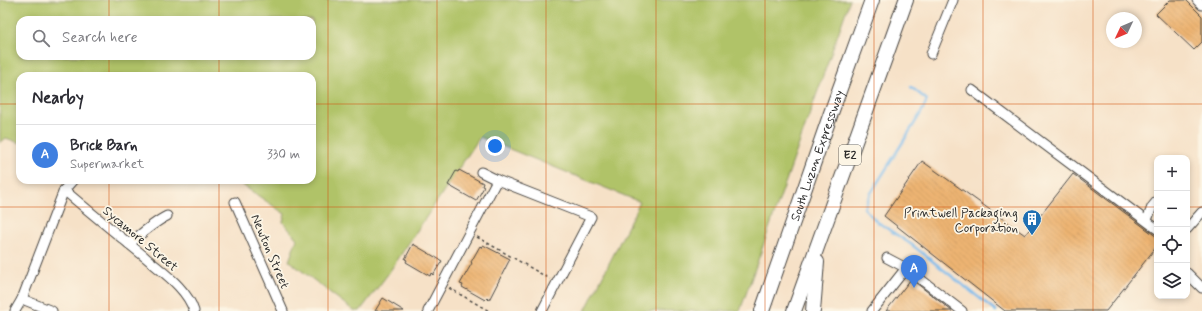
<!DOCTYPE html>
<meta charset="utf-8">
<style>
:root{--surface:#fff;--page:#f2f2f3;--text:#2b2b33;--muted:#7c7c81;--line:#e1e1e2;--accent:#0f766e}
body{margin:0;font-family:Mynerve,sans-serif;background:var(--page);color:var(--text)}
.controls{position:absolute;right:12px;bottom:12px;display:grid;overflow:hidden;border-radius:8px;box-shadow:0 2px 6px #0003}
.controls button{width:36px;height:36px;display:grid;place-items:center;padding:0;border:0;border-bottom:1px solid var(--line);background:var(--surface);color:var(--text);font:20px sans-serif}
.compass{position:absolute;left:1106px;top:12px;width:36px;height:36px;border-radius:50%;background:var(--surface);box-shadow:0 2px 6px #0003;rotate:226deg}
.you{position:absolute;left:495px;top:146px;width:14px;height:14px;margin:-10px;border:3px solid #fff;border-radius:50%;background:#1a73e8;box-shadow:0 0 0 6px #1a73e833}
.badge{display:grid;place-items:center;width:26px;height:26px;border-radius:50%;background:var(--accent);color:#fff;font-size:13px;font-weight:700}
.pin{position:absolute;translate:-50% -33px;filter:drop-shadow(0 1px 2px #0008)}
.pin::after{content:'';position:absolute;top:21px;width:14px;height:12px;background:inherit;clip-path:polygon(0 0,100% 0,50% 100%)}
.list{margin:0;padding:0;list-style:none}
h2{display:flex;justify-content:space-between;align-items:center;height:52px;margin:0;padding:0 16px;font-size:17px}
h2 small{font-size:13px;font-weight:400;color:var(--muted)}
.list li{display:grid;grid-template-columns:26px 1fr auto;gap:12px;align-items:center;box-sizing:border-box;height:60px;padding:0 16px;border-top:1px solid var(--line)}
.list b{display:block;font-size:15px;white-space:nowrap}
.list p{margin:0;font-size:13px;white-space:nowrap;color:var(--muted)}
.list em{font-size:13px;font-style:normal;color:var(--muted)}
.icon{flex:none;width:22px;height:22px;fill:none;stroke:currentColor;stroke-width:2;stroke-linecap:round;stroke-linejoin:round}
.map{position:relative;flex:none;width:1202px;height:311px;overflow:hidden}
.search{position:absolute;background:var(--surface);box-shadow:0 2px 6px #0003;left:16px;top:16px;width:300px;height:44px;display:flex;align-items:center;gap:10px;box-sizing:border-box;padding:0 14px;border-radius:12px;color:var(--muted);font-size:15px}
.panel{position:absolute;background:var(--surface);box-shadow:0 2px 6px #0003;left:16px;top:72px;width:300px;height:112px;border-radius:12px}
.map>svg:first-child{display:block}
.green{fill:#b0c367;stroke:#6e7749;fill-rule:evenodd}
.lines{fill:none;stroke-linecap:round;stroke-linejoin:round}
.stream{stroke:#78baed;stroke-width:2.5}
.building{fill:url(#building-back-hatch)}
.minor-casing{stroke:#494642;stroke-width:11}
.highway-casing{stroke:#494642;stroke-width:16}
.path{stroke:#494642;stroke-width:1.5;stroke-dasharray:3 3;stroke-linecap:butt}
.minor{stroke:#fff;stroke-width:9}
.highway{stroke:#fff;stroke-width:14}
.grid{fill:none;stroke:#d5540f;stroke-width:1;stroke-opacity:0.55}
.labels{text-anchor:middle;stroke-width:3.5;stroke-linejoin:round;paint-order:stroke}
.shield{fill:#fcf5e5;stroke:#6a6863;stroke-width:1}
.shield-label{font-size:12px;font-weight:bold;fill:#2b2b2b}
.street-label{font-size:13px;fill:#2b2b2b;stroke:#fcf5e5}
.poi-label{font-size:13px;fill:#2b2b2b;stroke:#fcf5e5;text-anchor:end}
</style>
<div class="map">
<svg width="1202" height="311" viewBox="0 0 1202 311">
<defs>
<pattern id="building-back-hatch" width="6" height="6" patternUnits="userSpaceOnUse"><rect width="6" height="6" fill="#edb472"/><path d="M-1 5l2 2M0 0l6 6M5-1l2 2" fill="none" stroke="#cb9b63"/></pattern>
</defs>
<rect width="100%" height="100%" fill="#fcf5e5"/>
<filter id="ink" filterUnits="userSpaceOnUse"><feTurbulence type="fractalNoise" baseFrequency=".025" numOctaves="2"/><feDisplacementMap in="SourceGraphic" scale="8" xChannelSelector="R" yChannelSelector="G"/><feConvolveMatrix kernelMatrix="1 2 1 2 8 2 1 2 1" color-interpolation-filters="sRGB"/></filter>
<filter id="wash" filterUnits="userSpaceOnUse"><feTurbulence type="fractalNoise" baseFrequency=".012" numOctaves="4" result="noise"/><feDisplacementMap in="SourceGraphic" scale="16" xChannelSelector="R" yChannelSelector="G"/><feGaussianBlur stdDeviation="0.9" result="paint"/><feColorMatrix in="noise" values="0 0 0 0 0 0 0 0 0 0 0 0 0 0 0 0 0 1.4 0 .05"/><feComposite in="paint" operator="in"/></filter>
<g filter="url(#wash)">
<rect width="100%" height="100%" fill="#f6e1c7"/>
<!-- green -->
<path class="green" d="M0,0H850L740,311H585L640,202L480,137L388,274L360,311H354L289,261L297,239L283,222L285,214L241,184L236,180H312V76H20V143L6,138L0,143ZM20,20H312V56H20Z"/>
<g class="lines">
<!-- stream -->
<polyline class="stream" points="911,87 927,100 921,113 871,193 864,208 876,221 912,245 996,311"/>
</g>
<g id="blocks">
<!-- building -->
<g class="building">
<polygon points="1170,0 1186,0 1202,16 1202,42 1194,50 1156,14"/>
<polygon points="922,161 1025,235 1073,174 1157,237 1157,246 1106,311 1005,311 884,216"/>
<polygon points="459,170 483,183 482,186 484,187 476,201 448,185 456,171 458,172"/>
<polygon points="413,244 442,261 433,275 431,273 430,276 406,262 407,260 405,259"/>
<polygon points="483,245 510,259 489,300 487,298 485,300 462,287 463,285 460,284 472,263 471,262 480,246 482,248"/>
<polygon points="911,279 952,311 886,311"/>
<polygon points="383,298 404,311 375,311"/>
</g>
</g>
</g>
<g filter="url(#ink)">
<use href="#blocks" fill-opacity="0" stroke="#494642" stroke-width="1"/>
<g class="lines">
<!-- minor casing -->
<g class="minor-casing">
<g id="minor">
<polyline points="1197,0 1202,5"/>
<polyline points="931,54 953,0"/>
<polyline points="972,90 1157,229"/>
<polyline points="481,172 497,180 591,217 542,311"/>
<path d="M64,190C91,213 118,235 145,257C162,272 187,288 194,311"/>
<polyline points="235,202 283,311"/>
<polyline points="1147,220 1152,207 1157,201"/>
<polyline points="1187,229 1202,212"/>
<path d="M129,244C141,234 153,223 167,216"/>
<polyline points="887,258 906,268 962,311"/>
<polyline points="1187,273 1202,288"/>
<polyline points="22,299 52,311"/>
<polyline points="15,311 22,299 64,190 73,180"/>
<polyline points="428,311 497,180"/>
<polyline points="872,311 906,268"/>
</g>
</g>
<!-- highway casing -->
<g class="highway-casing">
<g id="highway">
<path id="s1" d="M762,311L831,113L872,0"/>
<polyline points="794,311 906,0"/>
<polyline points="813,311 817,262"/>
</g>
</g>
<!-- path -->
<g class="path">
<polyline points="477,237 550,279"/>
<polyline points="449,288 489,311"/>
</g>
<!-- minor -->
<use href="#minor" class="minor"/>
<!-- highway -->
<use href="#highway" class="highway"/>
</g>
</g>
<!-- grid -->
<path class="grid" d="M109,0V20M219,0V20M328,0V311M437,0V311M546,0V311M656,0V311M765,0V311M874,0V311M983,0V311M1093,0V311M109,56V76M219,56V76M0,104H20M312,104H1202M109,180V311M219,180V311M0,207H1157M1187,207H1202"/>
<!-- icons -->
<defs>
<g id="building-pin" transform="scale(1)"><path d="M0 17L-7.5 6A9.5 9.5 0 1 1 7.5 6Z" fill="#1f6fb2" stroke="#fcf5e5"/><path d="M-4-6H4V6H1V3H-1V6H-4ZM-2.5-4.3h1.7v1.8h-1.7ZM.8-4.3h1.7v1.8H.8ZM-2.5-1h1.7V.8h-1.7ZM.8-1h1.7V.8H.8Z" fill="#fff"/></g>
</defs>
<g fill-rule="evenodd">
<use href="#building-pin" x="1032" y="219"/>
</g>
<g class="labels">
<!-- shield labels -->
<rect class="shield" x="839" y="145" width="22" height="20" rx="3"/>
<g class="shield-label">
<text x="850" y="159">E2</text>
</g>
<!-- street labels -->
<g class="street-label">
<text dy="5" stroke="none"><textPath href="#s1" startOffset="165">South Luzon Expressway</textPath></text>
<text transform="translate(141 238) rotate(40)" y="5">Sycamore Street</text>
<text transform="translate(271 251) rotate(67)" y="5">Newton Street</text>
</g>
<!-- poi labels -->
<g class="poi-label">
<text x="1018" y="217">Printwell Packaging<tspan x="1018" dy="15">Corporation</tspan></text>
</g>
</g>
</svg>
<div class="controls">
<button>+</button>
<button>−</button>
<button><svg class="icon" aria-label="locate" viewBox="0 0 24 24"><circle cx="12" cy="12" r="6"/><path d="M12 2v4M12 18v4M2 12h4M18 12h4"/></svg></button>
<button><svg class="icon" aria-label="layers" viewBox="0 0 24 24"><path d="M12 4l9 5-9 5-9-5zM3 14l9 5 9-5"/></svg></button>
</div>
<svg class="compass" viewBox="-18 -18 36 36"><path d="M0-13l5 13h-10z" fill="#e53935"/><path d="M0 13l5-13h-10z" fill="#7c7c81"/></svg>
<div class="you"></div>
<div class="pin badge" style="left:914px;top:288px;background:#3f7fe0">A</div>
<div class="search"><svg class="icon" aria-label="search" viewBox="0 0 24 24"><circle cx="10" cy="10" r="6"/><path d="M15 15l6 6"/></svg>Search here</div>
<section class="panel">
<h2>Nearby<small></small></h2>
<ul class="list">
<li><span class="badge" style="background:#3f7fe0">A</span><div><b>Brick Barn</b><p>Supermarket</p></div><em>330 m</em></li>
</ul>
</section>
</div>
